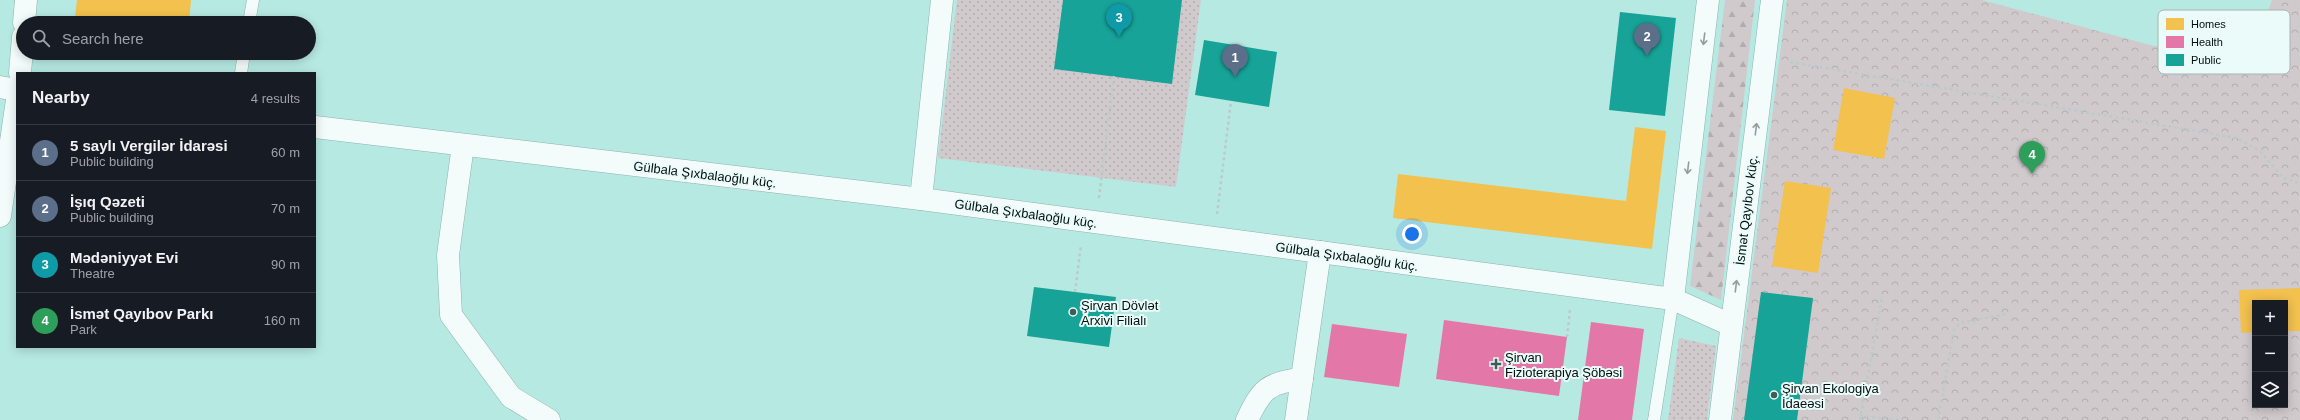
<!DOCTYPE html>
<meta charset="utf-8">
<style>
:root{--surface:#171b24;--page:#20242c;--text:#f1f3f6;--muted:#9ea1a6;--line:#363941;--accent:#2563eb}
body{margin:0;font-family:Helvetica,sans-serif;background:var(--page);color:var(--text)}
.controls{position:absolute;right:12px;bottom:12px;display:grid;overflow:hidden;border-radius:0px;box-shadow:0 2px 10px #0003}
.controls button{width:36px;height:36px;display:grid;place-items:center;padding:0;border:0;border-bottom:1px solid var(--line);background:var(--surface);color:var(--text);font:20px sans-serif}
.you{position:absolute;left:1412px;top:234px;width:14px;height:14px;margin:-10px;border:3px solid #fff;border-radius:50%;background:#1a73e8;box-shadow:0 0 0 6px #1a73e833}
.badge{display:grid;place-items:center;width:26px;height:26px;border-radius:50%;background:var(--accent);color:#fff;font-size:13px;font-weight:700}
.pin{position:absolute;translate:-50% -33px;filter:drop-shadow(0 1px 2px #0008)}
.pin::after{content:'';position:absolute;top:21px;width:14px;height:12px;background:inherit;clip-path:polygon(0 0,100% 0,50% 100%)}
.list{margin:0;padding:0;list-style:none}
h2{display:flex;justify-content:space-between;align-items:center;height:52px;margin:0;padding:0 16px;font-size:17px}
h2 small{font-size:13px;font-weight:400;color:var(--muted)}
.list li{display:grid;grid-template-columns:26px 1fr auto;gap:12px;align-items:center;box-sizing:border-box;height:56px;padding:0 16px;border-top:1px solid var(--line)}
.list b{display:block;font-size:15px;white-space:nowrap}
.list p{margin:0;font-size:13px;white-space:nowrap;color:var(--muted)}
.list em{font-size:13px;font-style:normal;color:var(--muted)}
.icon{flex:none;width:22px;height:22px;fill:none;stroke:currentColor;stroke-width:2;stroke-linecap:round;stroke-linejoin:round}
.map{position:relative;flex:none;width:2300px;height:420px;overflow:hidden}
.search{position:absolute;background:var(--surface);box-shadow:0 2px 10px #0003;left:16px;top:16px;width:300px;height:44px;display:flex;align-items:center;gap:10px;box-sizing:border-box;padding:0 14px;border-radius:22px;color:var(--muted);font-size:15px}
.panel{position:absolute;background:var(--surface);box-shadow:0 2px 10px #0003;left:16px;top:72px;width:300px;height:276px;border-radius:0px}
.map>svg:first-child{display:block}
.grass{fill:url(#grass-dots)}
.forest{fill:url(#forest-firs)}
.park{fill:url(#park-crowns);fill-rule:evenodd}
.homes{fill:#f2c14e}
.health{fill:#e377a8}
.public{fill:#17a398}
.lines{fill:none;stroke-linecap:round;stroke-linejoin:round}
.service-casing{stroke:#8ab2ae;stroke-width:13}
.minor-casing{stroke:#8ab2ae;stroke-width:23}
.tertiary-casing{stroke:#8ab2ae;stroke-width:23}
.path{stroke:#bdcac9;stroke-width:2.5;stroke-dasharray:3 3;stroke-linecap:butt}
.service{stroke:#f4fcfb;stroke-width:12}
.minor{stroke:#f4fcfb;stroke-width:22}
.tertiary{stroke:#f4fcfb;stroke-width:22}
.oneway{stroke:#929e9c}
.poi-dot{fill:#405c59;stroke:#eafbf9;stroke-width:1.5}
.labels{text-anchor:middle;stroke-width:4;stroke-linejoin:round;paint-order:stroke}
.street-label{font-size:13px;fill:#00100e;stroke:#eafbf9}
.poi-label{font-size:13px;fill:#00100e;stroke:#eafbf9;text-anchor:start}
.key{fill:#eafbf9;stroke:#a4b4b2;stroke-width:1}
.key-label{font-size:11px;fill:#00100e}
</style>
<div class="map">
<svg width="2300" height="420" viewBox="0 0 2300 420">
<defs>
<pattern id="grass-dots" width="8" height="8" patternUnits="userSpaceOnUse"><rect width="8" height="8" fill="#d1cacd"/><path d="M2 2h.1M6 6h.1" fill="none" stroke="#b2acaf" stroke-width="1.8" stroke-linecap="round"/></pattern>
<pattern id="forest-firs" width="22" height="20" patternUnits="userSpaceOnUse"><rect width="22" height="20" fill="#d1cacd"/><path d="M5 1l3.5 6h-7zM16 11l3.5 6h-7z" fill="#b2acaf"/></pattern>
<pattern id="park-crowns" width="20" height="18" patternUnits="userSpaceOnUse"><rect width="20" height="18" fill="#d1cacd"/><path d="M2 6a3 3 0 1 1 6 0M12 15a3 3 0 1 1 6 0" fill="none" stroke="#b2acaf"/></pattern>
</defs>
<rect width="100%" height="100%" fill="#b7e9e3"/>
<!-- grass -->
<g class="grass">
<polygon points="957,0 1201,0 1176,187 938,158"/>
<polygon points="1679,338 1716,346 1707,420 1668,420"/>
</g>
<!-- forest -->
<polygon class="forest" points="1725,0 1755,0 1721,300 1690,286"/>
<!-- park -->
<path class="park" d="M1787,0H1982L2154,46L2255,45L2272,0H2300V420H1733ZM2255,303H2285V405H2255Z"/>
<!-- homes -->
<g class="homes">
<polygon points="77,0 191,0 189,23 138,23 75,17"/>
<polygon points="1844,88 1895,98 1884,159 1833,150"/>
<polygon points="1635,127 1666,131 1652,249 1393,218 1398,174 1626,201"/>
<polygon points="1785,181 1831,188 1818,273 1772,266"/>
<polygon points="2300,288 2300,331 2285,331 2285,303 2255,303 2255,332 2241,333 2239,290"/>
</g>
<!-- health -->
<g class="health">
<polygon points="1444,320 1567,337 1559,396 1436,379"/>
<polygon points="1591,322 1644,329 1632,420 1578,420"/>
<polygon points="1332,324 1407,334 1399,387 1324,377"/>
</g>
<!-- public -->
<g class="public">
<polygon points="1063,0 1182,0 1172,84 1054,69"/>
<polygon points="1620,12 1676,18 1665,116 1609,110"/>
<polygon points="1204,40 1277,52 1269,107 1195,95"/>
<polygon points="1034,287 1116,297 1109,347 1027,336"/>
<polygon points="1761,292 1813,298 1797,420 1744,420"/>
</g>
<g class="lines">
<!-- service casing -->
<g class="service-casing">
<g id="service">
<polyline points="249,23 253,0"/>
<polyline points="241,73 244,53"/>
<polyline points="1654,420 1673,299"/>
</g>
</g>
<!-- minor casing -->
<g class="minor-casing">
<g id="minor">
<polyline points="24,23 26,0"/>
<polyline points="20,73 23,37"/>
<polyline points="463,145 448,255 451,315 511,397 549,420"/>
<polyline points="921,199 942,0"/>
<path d="M1247,420C1261,390 1268,382 1302,379"/>
<polyline points="1296,420 1320,252"/>
</g>
</g>
<!-- tertiary casing -->
<g class="tertiary-casing">
<g id="tertiary">
<polyline points="0,87 17,90"/>
<polyline points="315,127 921,199 1673,299 1731,325"/>
<polyline points="0,216 17,100"/>
<polyline points="1673,299 1708,0"/>
<polyline points="1720,420 1772,0"/>
</g>
</g>
<!-- path -->
<g class="path">
<polyline points="1790,62 2237,138 2261,152 2283,178 2300,183"/>
<polyline points="1099,198 1114,76"/>
<polyline points="1217,214 1231,101"/>
<polyline points="1075,292 1081,245"/>
<polyline points="1567,337 1570,310"/>
<polyline points="1860,416 1899,420"/>
<polyline points="1860,420 1882,298"/>
<polyline points="1938,420 1954,330 1960,323 2006,314"/>
</g>
<!-- service -->
<use href="#service" class="service"/>
<!-- minor -->
<use href="#minor" class="minor"/>
<!-- tertiary -->
<use href="#tertiary" class="tertiary"/>
</g>
<!-- one-way arrows -->
<defs><path id="oneway-shaft" d="M-6 0H5M1.5-3L5.5 0L1.5 3" fill="none" stroke-width="1.6" stroke-linecap="round" stroke-linejoin="round"/></defs>
<g class="oneway">
<use href="#oneway-shaft" transform="translate(1704 39) rotate(97)"/>
<use href="#oneway-shaft" transform="translate(1756 129) rotate(-83)"/>
<use href="#oneway-shaft" transform="translate(1688 168) rotate(97)"/>
<use href="#oneway-shaft" transform="translate(1736 286) rotate(-83)"/>
</g>
<!-- markers -->
<g class="poi-dot">
<circle cx="1073" cy="312" r="4"/>
<path d="M1494 358h4v4h4v4h-4v4h-4v-4h-4v-4h4z"/>
<circle cx="1774" cy="395" r="4"/>
</g>
<g class="labels">
<!-- street labels -->
<g class="street-label">
<text transform="translate(705 174) rotate(7)" y="5">Gülbala Şıxbalaoğlu küç.</text>
<text transform="translate(1746 210) rotate(-83)" y="5">İsmət Qayıbov küç.</text>
<text transform="translate(1026 213) rotate(8)" y="5">Gülbala Şıxbalaoğlu küç.</text>
<text transform="translate(1347 256) rotate(8)" y="5">Gülbala Şıxbalaoğlu küç.</text>
</g>
<!-- poi labels -->
<g class="poi-label">
<text x="1081" y="310">Şirvan Dövlət<tspan x="1081" dy="15">Arxivi Filialı</tspan></text>
<text x="1505" y="362">Şirvan<tspan x="1505" dy="15">Fizioterapiya Şöbəsi</tspan></text>
<text x="1782" y="393">Şirvan Ekologiya<tspan x="1782" dy="15">İdaeəsi</tspan></text>
</g>
</g>
<!-- legend -->
<rect x="2158" y="10" width="132" height="64" rx="6" class="key"/>
<rect x="2166" y="18" width="18" height="12" fill="#f2c14e"/>
<rect x="2166" y="36" width="18" height="12" fill="#e377a8"/>
<rect x="2166" y="54" width="18" height="12" fill="#17a398"/>
<g class="key-label">
<text x="2191" y="28">Homes</text>
<text x="2191" y="46">Health</text>
<text x="2191" y="64">Public</text>
</g>
</svg>
<div class="controls">
<button>+</button>
<button>−</button>
<button><svg class="icon" aria-label="layers" viewBox="0 0 24 24"><path d="M12 4l9 5-9 5-9-5zM3 14l9 5 9-5"/></svg></button>
</div>
<div class="you"></div>
<div class="pin badge" style="left:1235px;top:77px;background:#5c6f8a">1</div>
<div class="pin badge" style="left:1647px;top:56px;background:#5c6f8a">2</div>
<div class="pin badge" style="left:1119px;top:37px;background:#0f9aa8">3</div>
<div class="pin badge" style="left:2032px;top:174px;background:#2e9e5b">4</div>
<div class="search"><svg class="icon" aria-label="search" viewBox="0 0 24 24"><circle cx="10" cy="10" r="6"/><path d="M15 15l6 6"/></svg>Search here</div>
<section class="panel">
<h2>Nearby<small>4 results</small></h2>
<ul class="list">
<li><span class="badge" style="background:#5c6f8a">1</span><div><b>5 saylı Vergilər İdarəsi</b><p>Public building</p></div><em>60 m</em></li>
<li><span class="badge" style="background:#5c6f8a">2</span><div><b>İşıq Qəzeti</b><p>Public building</p></div><em>70 m</em></li>
<li><span class="badge" style="background:#0f9aa8">3</span><div><b>Mədəniyyət Evi</b><p>Theatre</p></div><em>90 m</em></li>
<li><span class="badge" style="background:#2e9e5b">4</span><div><b>İsmət Qayıbov Parkı</b><p>Park</p></div><em>160 m</em></li>
</ul>
</section>
</div>
